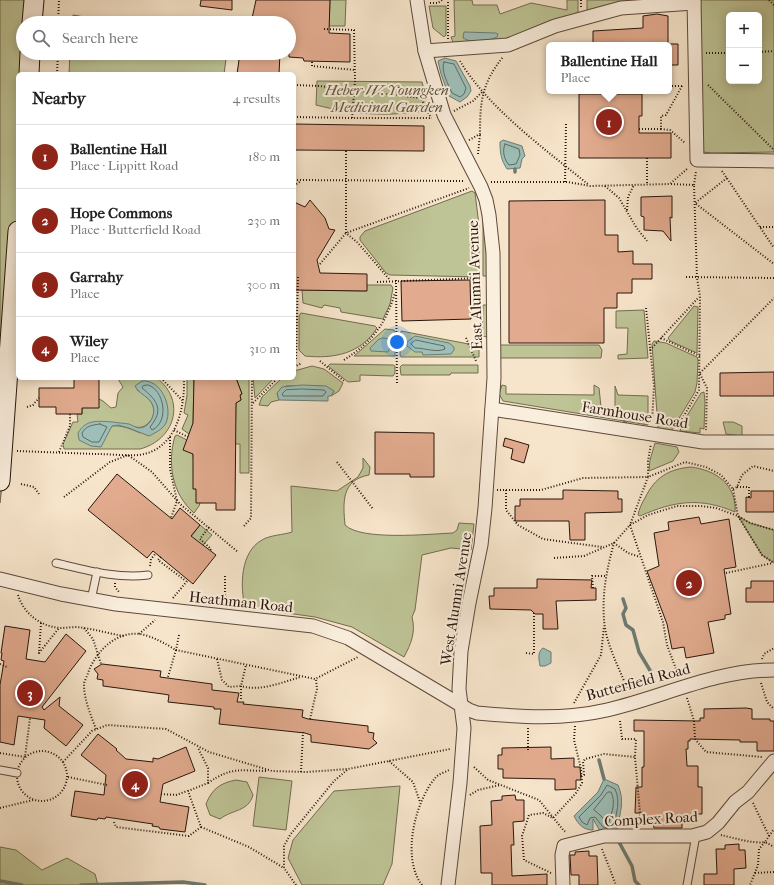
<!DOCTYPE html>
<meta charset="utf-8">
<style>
:root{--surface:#fff;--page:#f2f2f2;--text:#222;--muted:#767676;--line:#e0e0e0;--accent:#8f2418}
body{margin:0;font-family:"IM FELL French Canon",serif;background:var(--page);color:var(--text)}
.controls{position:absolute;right:12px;top:12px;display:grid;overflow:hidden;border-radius:6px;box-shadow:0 2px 10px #0003}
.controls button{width:36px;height:36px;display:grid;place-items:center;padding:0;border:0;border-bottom:1px solid var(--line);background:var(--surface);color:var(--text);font:20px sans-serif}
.you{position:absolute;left:397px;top:342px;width:14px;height:14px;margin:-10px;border:3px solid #fff;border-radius:50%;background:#1a73e8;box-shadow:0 0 0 6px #1a73e833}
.badge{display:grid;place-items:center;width:26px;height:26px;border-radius:50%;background:var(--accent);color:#fff;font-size:13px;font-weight:700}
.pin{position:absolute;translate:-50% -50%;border:2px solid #fff;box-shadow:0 1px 4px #0006}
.popup{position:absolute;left:546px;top:42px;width:126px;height:52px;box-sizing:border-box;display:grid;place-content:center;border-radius:6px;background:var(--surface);filter:drop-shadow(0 1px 3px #0005);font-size:13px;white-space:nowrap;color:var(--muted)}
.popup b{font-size:15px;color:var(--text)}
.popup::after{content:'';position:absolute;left:50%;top:100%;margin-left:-8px;border:8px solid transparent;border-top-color:var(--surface)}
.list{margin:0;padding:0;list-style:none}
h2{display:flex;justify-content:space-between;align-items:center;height:52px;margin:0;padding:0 16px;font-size:17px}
h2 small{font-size:13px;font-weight:400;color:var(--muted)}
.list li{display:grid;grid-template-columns:26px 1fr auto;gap:12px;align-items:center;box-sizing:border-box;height:64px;padding:0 16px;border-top:1px solid var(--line)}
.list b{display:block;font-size:15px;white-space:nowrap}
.list p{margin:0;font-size:13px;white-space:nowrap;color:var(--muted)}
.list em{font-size:13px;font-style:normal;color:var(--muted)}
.icon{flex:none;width:22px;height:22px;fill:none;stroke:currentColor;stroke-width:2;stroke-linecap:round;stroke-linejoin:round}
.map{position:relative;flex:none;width:774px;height:885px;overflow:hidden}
.search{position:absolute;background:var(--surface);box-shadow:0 2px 10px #0003;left:16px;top:16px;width:280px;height:44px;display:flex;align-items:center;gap:10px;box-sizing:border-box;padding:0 14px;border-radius:22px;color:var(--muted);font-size:15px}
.panel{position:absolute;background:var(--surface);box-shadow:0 2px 10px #0003;left:16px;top:72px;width:280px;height:308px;border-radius:6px}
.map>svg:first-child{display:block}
.green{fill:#bec496;stroke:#736c50;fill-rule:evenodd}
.water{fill:#9dbfb8;stroke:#6e7b73}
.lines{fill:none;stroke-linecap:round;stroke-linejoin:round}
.shore{stroke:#626a62;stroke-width:1}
.stream{stroke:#6e7b73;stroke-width:3.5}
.building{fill:#e2ab8f;stroke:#28150b}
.lane-casing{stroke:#5c493b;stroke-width:9}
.street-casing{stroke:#5c493b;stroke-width:15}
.secondary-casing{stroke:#28150b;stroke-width:21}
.path{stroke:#28150b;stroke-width:2;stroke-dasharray:1 2;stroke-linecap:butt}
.lane{stroke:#faeedd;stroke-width:7}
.street{stroke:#faeedd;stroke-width:13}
.secondary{stroke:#faeedd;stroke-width:19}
.labels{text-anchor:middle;stroke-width:4;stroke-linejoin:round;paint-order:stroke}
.park-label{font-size:15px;font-style:italic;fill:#5c523c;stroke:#faeedd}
.street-label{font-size:15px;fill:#28150b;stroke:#faeedd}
</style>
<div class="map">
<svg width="774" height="885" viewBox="0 0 774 885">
<rect width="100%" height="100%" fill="#f7e5cb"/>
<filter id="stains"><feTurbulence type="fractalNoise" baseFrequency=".005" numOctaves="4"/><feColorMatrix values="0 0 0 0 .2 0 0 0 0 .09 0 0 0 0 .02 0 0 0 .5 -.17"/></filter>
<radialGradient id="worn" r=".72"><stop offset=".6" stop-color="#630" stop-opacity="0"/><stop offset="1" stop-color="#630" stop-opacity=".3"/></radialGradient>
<!-- green -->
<g class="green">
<polygon points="0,0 38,0 23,23 23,53 32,74 18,74 18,283 6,450 0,503"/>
<polygon points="330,0 346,0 345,26 329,26"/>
<polygon points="454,0 472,0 473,5 497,5 500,14 531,3 567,10 567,0 578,0 578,14 535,31 494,42 454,45 451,37 455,36"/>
<polygon points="587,0 647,0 587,12"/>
<path d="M700,0H774V152L712,153L703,152ZM729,15H759V81H729Z"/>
<polygon points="429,6 446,6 446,35 444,37 433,28"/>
<polygon points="73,15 119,23 72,23"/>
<polygon points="70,53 212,53 212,57 226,59 224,74 69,74"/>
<path d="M317,81L422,82L430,110C390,117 355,115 316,105Z"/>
<polygon points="472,191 475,193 479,225 479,277 390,275 386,273 360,240 360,237 365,231"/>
<polygon points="481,204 484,213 488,274 486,276 483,276 483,222"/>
<polygon points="367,285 391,285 393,288 390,304 383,319 341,312 340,308 324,305 322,308 303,303 302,290 366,291"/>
<polygon points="483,305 488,305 488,337 482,336"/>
<polygon points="694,306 698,307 697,353 670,341 668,338"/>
<polygon points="644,310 648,358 618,359 618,355 627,354 628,328 616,328 616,311"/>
<path d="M301,313L375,326L377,328C361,354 333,359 305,356L299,350V316Z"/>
<polygon points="385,329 394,330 395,332 395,356 354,356"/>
<polygon points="401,331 479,346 479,357 401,357 400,355"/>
<polygon points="654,341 666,343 697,357 698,360 697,383 695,392 672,430 658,428 652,344"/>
<polygon points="500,345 599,345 602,350 601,358 499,358 498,354"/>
<polygon points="330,364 393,365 395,366 395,373 393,376 360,375 360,381 348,382 328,366"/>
<polygon points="402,365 478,365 478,373 451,373 450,375 401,375 400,367"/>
<polygon points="312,366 324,369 343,383 339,391 331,396 334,391 321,386 286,386 277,393 279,400 271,402 268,406 259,405 262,397 282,378 294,378 294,371"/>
<path d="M114,378H157C187,402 174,440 140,449H64L63,444L73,422H78L77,414H82V408L99,399L103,401L111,408L116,407L118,393L123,387L118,379ZM137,390L166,403L140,433C131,429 122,425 112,426L115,423C122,423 136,429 142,427C146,426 149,423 151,420C160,407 147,396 137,390Z"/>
<polygon points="187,378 194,378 193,427 189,434 182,429 188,415 184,413 187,395"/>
<polygon points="236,378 249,378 249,473 240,473 240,444 235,444 236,403 241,400 240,395 242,394"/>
<polygon points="253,378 274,378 255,398"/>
<polygon points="502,385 506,386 506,394 594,395 594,385 599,388 601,407 615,408 615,386 618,395 648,396 648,425 503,401 499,394"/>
<polygon points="704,392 705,401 704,429 700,428 700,433 680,431 682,424 701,393"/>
<polygon points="723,422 733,422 742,426 742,436 726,434"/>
<path d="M177,435L187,440L193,454L196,489L200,503L199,506L194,513C172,494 167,463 175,436Z"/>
<polygon points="655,443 677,447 679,452 673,461 649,471 650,460"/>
<path d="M363,458L370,467L369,475C341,480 343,503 345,525C361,541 429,534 453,533L457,530L459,523L474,524L471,550L451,548L422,555L415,610L412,617C416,632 411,644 404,657L352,627L315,617L245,607C240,587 240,552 262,540C270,535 283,535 292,532L291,486L337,491L358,477L363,468Z"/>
<path d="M691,467C715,470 737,484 735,512C700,497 674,501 640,516L638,515C639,509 642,503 645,498C655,477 669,469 691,467Z"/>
<polygon points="738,516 750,523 774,530 774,563 762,555"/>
<polygon points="200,525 212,535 203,545 180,551"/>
<polygon points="259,777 292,781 286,830 253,826"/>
<path d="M236,780L247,782L253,795C248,812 233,809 220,819L210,815L206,804C212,789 220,783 236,780Z"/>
<polygon points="400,786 392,864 383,885 302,885 288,858 293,840 334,791"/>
<polygon points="0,847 16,850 42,870 67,858 95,874 98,885 0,885"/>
</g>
<!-- water -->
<g class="water">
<path d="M464,32L496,33L498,34L497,37C486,42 474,44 463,38Z"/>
<polygon points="445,58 456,61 470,86 471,91 467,97 460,102 449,96 441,74 438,61"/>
<path d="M503,140L522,146L525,156L522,159L520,168L507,169C501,160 500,153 500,142Z"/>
<polygon points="415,336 449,343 454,347 454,350 451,354 423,355 422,352 415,352 407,346 407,342"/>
<polygon points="383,338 390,339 392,343 388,352 371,351 370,348 379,339"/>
<path d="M142,381C161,379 173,407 166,423C163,429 155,433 149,436L129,428L118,425L112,426L101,447L91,446L79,440L78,433C86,419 98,421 113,422C118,423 123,423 129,424C132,425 136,428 140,428C150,427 156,414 153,406C150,396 139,395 135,386Z"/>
<polygon points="302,385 326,386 334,391 331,396 328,396 328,401 279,400 277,393 282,387"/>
<path d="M543,648L551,652V663L545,666H540C539,660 537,652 543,648Z"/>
<path d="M604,779L618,785C625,801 620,813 617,829L613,831H600L593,819V830C583,830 578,824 574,816L598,792Z"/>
</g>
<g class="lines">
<!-- shore -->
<g class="shore">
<path d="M444,62L454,64L466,88L464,94L460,97L452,93C449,86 440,70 444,62Z"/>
<path d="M505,144L519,149L520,155L516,164L509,165C504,159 502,151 505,144Z"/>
<path d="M416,340L444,346L445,349C436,353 425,348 415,348L411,344Z"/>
<path d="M148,385C164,389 170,422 152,430L150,427C164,410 158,401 142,388L143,386Z"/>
<polygon points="302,389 324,390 326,392 323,396 283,396 282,394 286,390"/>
<path d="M100,424L107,427L99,442H92L83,437L82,433C86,426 92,425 100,424Z"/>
<path d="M608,792H611C616,802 612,812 609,822L607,823L600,815L594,810Z"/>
<path d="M607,828L603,827L595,817L590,818L587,825L582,822L579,817L601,795L607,785L615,789C621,802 616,813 614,826L607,828"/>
</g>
<!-- stream -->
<g class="stream">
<polyline points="515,172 515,169"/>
<polyline points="617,416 624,418 626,425"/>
<polyline points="623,599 626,608 623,614 626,625 633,630 639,652 651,672"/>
<polyline points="599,760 604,779"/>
<polyline points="619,842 632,866 635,881 639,885"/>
<polyline points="0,881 22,885"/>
<polyline points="81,885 183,882 205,885"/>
</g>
</g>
<!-- building -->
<g class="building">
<polygon points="201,0 232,0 232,10 200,6"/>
<polygon points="256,0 330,0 329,33 350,34 350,62 304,61 303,58 289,57 289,23 251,23"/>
<polygon points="657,14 668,16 668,45 593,45 593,31 643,28 643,16"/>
<polygon points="678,44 678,65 669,65 669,44"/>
<polygon points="240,53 280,53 279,74 237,74"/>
<polygon points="579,94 642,94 642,116 639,116 639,133 671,133 671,158 579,158"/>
<polygon points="294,124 424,126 424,151 294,150"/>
<polygon points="672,196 672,218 670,217 671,241 663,231 644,230 644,217 641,216 641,197"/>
<polygon points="310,200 325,218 329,229 335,230 317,260 320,273 367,274 367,291 294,290 294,202 305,207"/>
<polygon points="605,200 605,235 618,235 618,252 633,251 633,264 652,264 652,279 632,279 632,293 617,293 617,308 604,308 604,343 509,343 509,201"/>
<polygon points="470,280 471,319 402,321 401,281"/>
<polygon points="774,372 774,396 720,396 720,373"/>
<polygon points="74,378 99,378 99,408 82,408 82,414 56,414 56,407 39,407 39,388 74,388"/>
<polygon points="194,378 236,378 242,394 240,395 241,400 236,403 235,510 216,510 216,503 196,503 196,489 193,489 193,454 183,450 193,423"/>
<polygon points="375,432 434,433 434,477 410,477 410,474 375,474"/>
<polygon points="505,438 529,445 524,463 511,459 513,449 503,446"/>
<polygon points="117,474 172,519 180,508 200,525 191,536 216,555 193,584 153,551 147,558 88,510"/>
<polygon points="563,490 618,491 618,499 622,499 622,512 585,513 585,540 570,540 569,521 515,521 515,506 520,506 520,499 563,499"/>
<polygon points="751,491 774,491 774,512 746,512 746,497 751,498"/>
<polygon points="699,517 701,524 729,519 736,567 724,569 731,614 725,615 725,619 708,622 714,653 686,658 684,647 672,649 667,624 647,571 659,566 654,533 669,530 668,522"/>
<polygon points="537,579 592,580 591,588 596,588 596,600 556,601 558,629 543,629 543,614 535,614 531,610 490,609 489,596 494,596 494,588 537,588"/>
<polygon points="751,581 774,581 774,602 746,602 746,588 751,588"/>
<polygon points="5,626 30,630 26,659 45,662 66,634 86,651 42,707 44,710 60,697 59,706 83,725 66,746 44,728 45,720 18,716 14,745 0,742 0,685 4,661 1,660 2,653 1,653"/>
<polygon points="102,664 161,671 160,677 212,684 212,690 239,693 237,702 244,702 243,704 303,710 302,717 308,719 368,726 368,732 374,733 373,739 377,743 369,749 311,742 311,735 305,733 219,724 221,709 214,709 214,707 168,702 169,695 163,694 103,686 103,680 97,679 98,674 94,669"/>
<polygon points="746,708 752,709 752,719 770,719 770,721 774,721 774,751 757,751 757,742 740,742 740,740 690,739 690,741 688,741 688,749 686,749 687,766 698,766 698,787 702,787 702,814 695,814 695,820 682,821 682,828 654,828 653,821 643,821 642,813 635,813 636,787 642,787 642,767 644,767 644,731 634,731 634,720 700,721 700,718 704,718 704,709"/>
<polygon points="98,734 117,749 116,750 126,759 153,762 153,758 158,759 186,747 195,771 163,784 160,802 189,807 185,832 160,829 159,827 152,826 153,824 106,817 105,819 98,818 97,820 71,816 75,791 104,795 106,775 81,755"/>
<polygon points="551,747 551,759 574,758 574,767 580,767 581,780 576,780 576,789 555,790 555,779 503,778 503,769 498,769 498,755 502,755 502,748"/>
<polygon points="515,795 516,800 524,800 524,821 513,822 514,845 511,845 512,876 547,874 547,885 492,885 492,873 481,873 480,826 492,825 491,801 502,800 502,796"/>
<polygon points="739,844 739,850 745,850 746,868 734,869 734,885 704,885 704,874 717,874 716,849 725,849 725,845"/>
<polygon points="589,851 589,856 597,856 598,885 579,885 579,875 571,875 570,855 575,855 575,852"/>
</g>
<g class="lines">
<!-- lane casing -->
<g class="lane-casing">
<g id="lane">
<path d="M56,563C86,570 118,579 148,575"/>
<polyline points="91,600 97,572"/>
<polyline points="0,770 17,773"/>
<polyline points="687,885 696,835"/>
</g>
</g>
<!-- street casing -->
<g class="street-casing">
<g id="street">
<polyline points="417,0 425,51 444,115 481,187 486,200 489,215 493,253 494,378 485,508 481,545 469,603 461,651 459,689 464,728 460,783 448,885"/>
<polyline points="694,0 697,160 774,161"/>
<polyline points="425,51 508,45 555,26 621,8 694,3"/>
<polyline points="492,409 703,442 774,442"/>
<path d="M0,579L61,594L116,604L313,626L348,638L469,710L477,713C520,717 564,720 607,710C663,697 715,670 774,670"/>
<polyline points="563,885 562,855 564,846 604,836 692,836 707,832 718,823 735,802 748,792 774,761"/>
</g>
</g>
<!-- secondary casing -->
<g class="secondary-casing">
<g id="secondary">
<polyline points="32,23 34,0"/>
<polyline points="29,74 30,53"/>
<polyline points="0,481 18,231"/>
</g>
</g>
<!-- path -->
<g class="path">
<polyline points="581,0 581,7"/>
<polyline points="769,0 774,5"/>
<polyline points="430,3 438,3 442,0"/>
<polyline points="58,23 59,0"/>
<polyline points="324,29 354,30 355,81 352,118 432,118"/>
<polyline points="448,39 448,0"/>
<polyline points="759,52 774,51"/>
<polyline points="706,53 729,53"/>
<path d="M460,61C488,108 546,150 589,185"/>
<polyline points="312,62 312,66 355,70"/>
<polyline points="57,74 58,53"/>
<polyline points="294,85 319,86 421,98 431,118"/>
<polyline points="708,85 773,149"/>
<polyline points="669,86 682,86"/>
<polyline points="682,86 666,115 661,116 661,129 670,130 685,143"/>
<polyline points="454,111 473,101 482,92"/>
<polyline points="294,117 352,118"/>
<polyline points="639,129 661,129"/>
<path d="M469,140L480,134C480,101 482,83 503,57"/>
<polyline points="346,151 346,233 358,243 390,280"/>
<polyline points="478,154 480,134"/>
<polyline points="647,158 647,184"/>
<polyline points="722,171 774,248"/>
<polyline points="727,178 695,203 774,264"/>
<polyline points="294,180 465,181"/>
<polyline points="491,182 568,182 590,186 670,184 688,168"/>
<polyline points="565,182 566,124"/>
<polyline points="671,184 694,185 697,278 700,296 699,390 678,426"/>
<polyline points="694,185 696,171"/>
<polyline points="294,186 301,181"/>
<polyline points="605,186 619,198 636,227 647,241"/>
<polyline points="627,210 628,197 634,185"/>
<polyline points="760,227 774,227"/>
<polyline points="320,264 346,233 469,188"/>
<polyline points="686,277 774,278"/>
<polyline points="396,280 397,384"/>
<polyline points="377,282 481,278"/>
<polyline points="646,308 654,386 652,422"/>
<polyline points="466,338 476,361"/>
<polyline points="661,338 700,356"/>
<polyline points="650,350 699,297"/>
<polyline points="296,359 298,275"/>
<path d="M344,360C373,341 385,325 395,293"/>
<polyline points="320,361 344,381"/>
<polyline points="294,367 302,363"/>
<polyline points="700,373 774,298"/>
<polyline points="700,374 707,388 706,430"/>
<polyline points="161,378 183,401"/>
<polyline points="253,403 278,378"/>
<polyline points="27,407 33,405 39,398"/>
<polyline points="174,430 188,437"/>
<polyline points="170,437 170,469 177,501 171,518"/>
<path d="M17,451C43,452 70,453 96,454C110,454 126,456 139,455C176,450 185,409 184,378"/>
<polyline points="59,452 70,426 70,414"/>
<polyline points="337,462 373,509"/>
<polyline points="21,484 34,487 39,494"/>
<polyline points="737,487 749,487 749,497"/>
<polyline points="733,489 737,487 742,475 753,466 774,471"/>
<polyline points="497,490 541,490 583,478 648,477 648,461 651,444"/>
<polyline points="506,490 506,510 518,525 543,539 602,547"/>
<polyline points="64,497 110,462 128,455 152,472 180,504 238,552"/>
<polyline points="244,526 251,518 252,378"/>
<polyline points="209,527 200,539 211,549 210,551"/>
<polyline points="161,557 158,560 186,581"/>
<polyline points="554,558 584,556 614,543 630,525 648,515 677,506 701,506 716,508 738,516 750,523 774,530"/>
<polyline points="150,566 151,559 156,553"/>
<polyline points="726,573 773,563"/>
<polyline points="225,576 225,595 230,605"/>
<polyline points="115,583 115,587 119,592"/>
<polyline points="593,588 592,576 606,576"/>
<path d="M18,595C24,614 40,626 60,628C68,628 76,626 84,628C98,630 111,634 124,636"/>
<polyline points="173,598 188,580"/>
<polyline points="41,623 39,653 59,628"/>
<polyline points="84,628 93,639 101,664"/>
<polyline points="139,634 155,620"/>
<polyline points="179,635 176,650 315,679 358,657"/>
<polyline points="526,653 534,654 534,613"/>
<polyline points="217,659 222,680 229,687 241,686 246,665"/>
<polyline points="762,659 764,654 774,648"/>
<polyline points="0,664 7,667"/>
<polyline points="679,677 667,645 663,622 630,525 648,477 685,462 706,467 721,475 733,489 738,516 762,555 774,563"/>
<polyline points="761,683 767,702 774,709"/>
<path d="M628,691C620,669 605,643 604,619C602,593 607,568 614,543L628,553L640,557"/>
<polyline points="687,698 694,721 695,739 706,752 762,757"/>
<path d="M241,699V686C261,692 282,682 301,677"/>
<polyline points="574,703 601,655 604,626"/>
<polyline points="310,719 317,689 316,679"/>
<polyline points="620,721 622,739 636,739 635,757 641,824"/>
<polyline points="528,728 528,750"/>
<path d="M96,729C91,716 84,699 84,685C84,681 87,677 88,673C95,653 115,631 140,634C152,636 166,644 176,650L168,677"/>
<circle cx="42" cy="776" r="25"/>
<polyline points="0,753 25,757 30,718"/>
<polyline points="389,761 413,782 420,802"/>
<polyline points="63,762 92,731 107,725 166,729 209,752 272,771 307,772 348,769 450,749"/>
<polyline points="474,767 488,780 539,800 564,831 567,832"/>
<polyline points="301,772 303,732"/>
<polyline points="581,776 584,775 583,762 585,759 604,754 635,757"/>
<polyline points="68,777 107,785"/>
<path d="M208,783C232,766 241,771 268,771"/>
<polyline points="161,794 176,795 187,791"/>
<polyline points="470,795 478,790 500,785"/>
<polyline points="753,803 769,836 765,842 774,847"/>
<polyline points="0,808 33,800"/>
<polyline points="114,822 116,827 189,836 201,827 188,791 208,783 208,768 198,748"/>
<polyline points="201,827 249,847 284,868"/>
<path d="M721,835C734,838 753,844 765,842L759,849L758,865L750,885"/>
<polyline points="769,836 774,829"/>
<polyline points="602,849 616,885"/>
<polyline points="551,873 524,860 522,836 529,815 543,813 553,818 576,793 582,783 581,769 574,740 575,726"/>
<polyline points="755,873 774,872"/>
<polyline points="296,885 284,868 284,846 290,835 334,781 347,770"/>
<path d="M422,885C401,858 415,801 436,777C439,774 445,772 449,770"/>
</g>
<!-- lane -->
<use href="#lane" class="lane"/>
<!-- street -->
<use href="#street" class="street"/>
<!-- secondary -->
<use href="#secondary" class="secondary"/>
</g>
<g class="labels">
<!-- park labels -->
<g class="park-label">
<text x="387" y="95">Heber W. Youngken<tspan x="387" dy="17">Medicinal Garden</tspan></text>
</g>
<!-- street labels -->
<g class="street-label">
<text transform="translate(475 285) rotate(-92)" y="5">East Alumni Avenue</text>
<text transform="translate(635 415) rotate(9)" y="5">Farmhouse Road</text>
<text transform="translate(456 599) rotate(-81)" y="5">West Alumni Avenue</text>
<text transform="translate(241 602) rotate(6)" y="5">Heathman Road</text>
<text transform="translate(638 682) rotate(-15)" y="5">Butterfield Road</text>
<text transform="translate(651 819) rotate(-3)" y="5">Complex Road</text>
</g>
</g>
<rect width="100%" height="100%" filter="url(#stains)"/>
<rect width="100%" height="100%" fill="url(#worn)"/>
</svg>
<div class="controls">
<button>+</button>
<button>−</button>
</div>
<div class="you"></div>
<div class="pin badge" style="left:609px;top:122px">1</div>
<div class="popup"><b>Ballentine Hall</b>Place</div>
<div class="pin badge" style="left:689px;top:583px">2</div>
<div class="pin badge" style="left:30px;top:693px">3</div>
<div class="pin badge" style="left:135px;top:784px">4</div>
<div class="search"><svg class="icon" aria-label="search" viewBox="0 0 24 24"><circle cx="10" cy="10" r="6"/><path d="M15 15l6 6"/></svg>Search here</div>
<section class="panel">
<h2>Nearby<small>4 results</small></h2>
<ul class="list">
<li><span class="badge">1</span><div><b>Ballentine Hall</b><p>Place · Lippitt Road</p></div><em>180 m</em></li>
<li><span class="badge">2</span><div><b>Hope Commons</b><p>Place · Butterfield Road</p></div><em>230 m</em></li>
<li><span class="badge">3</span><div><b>Garrahy</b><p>Place</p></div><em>300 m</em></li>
<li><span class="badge">4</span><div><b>Wiley</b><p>Place</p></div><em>310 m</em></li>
</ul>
</section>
</div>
